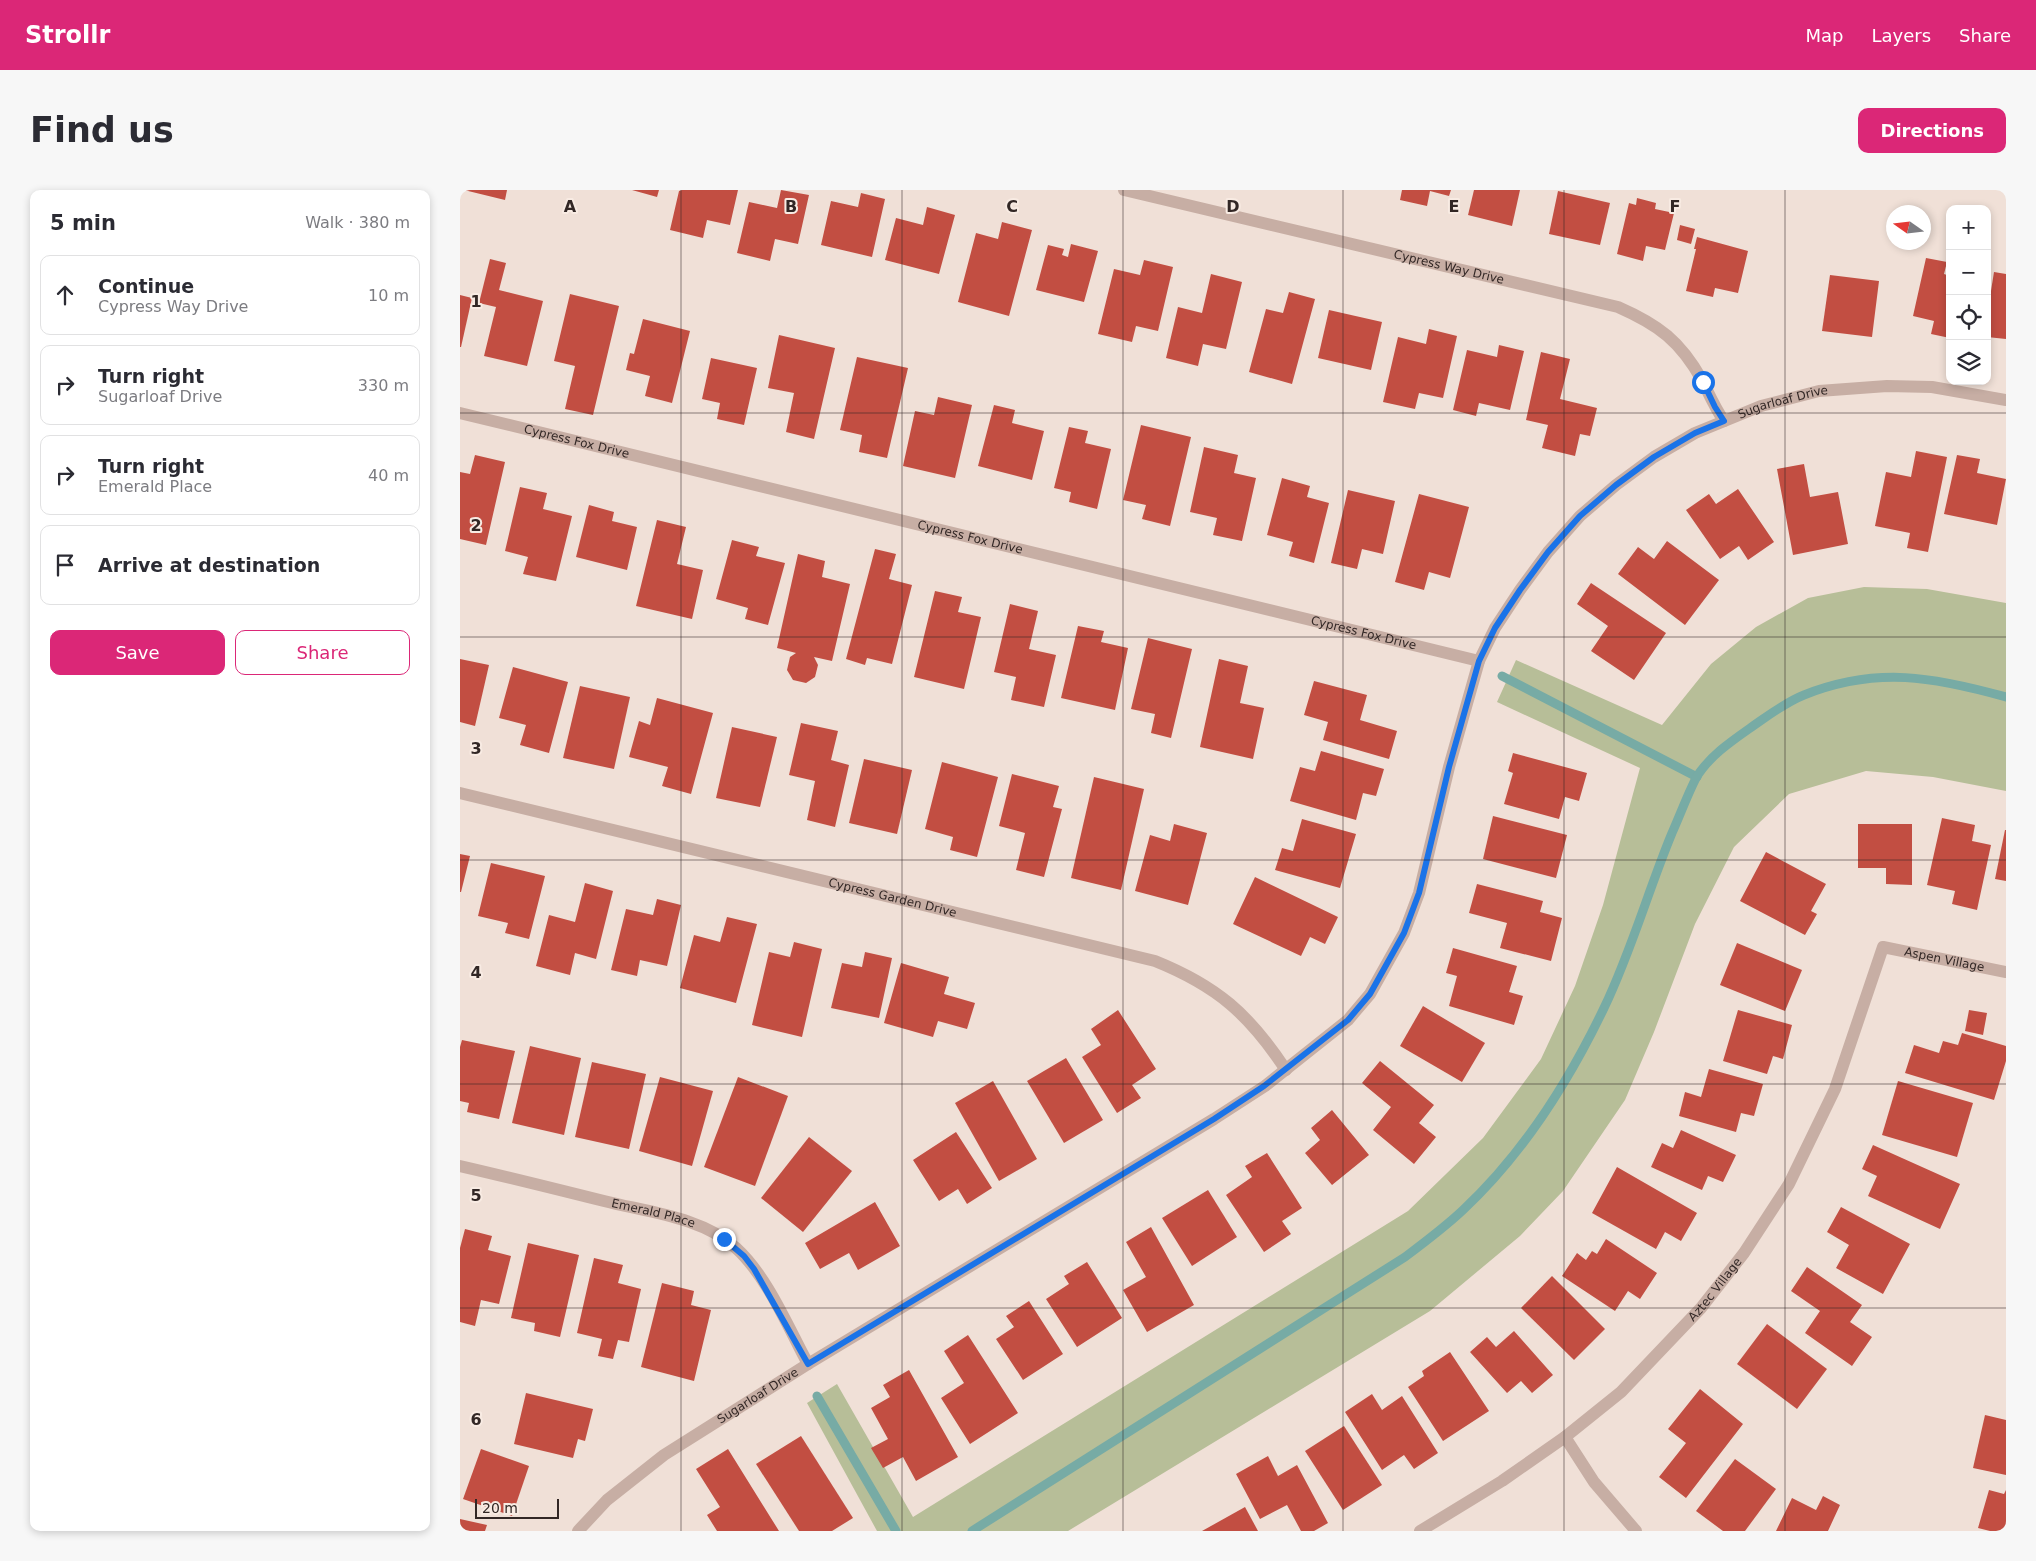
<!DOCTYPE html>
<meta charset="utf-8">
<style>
:root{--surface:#fff;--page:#f7f7f7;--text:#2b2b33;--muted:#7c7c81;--line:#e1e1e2;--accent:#db2777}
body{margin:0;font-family:"DejaVu Sans",sans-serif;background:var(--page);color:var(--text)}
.controls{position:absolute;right:15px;top:15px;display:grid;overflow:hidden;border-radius:10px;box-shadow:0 2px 8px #0003}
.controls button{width:45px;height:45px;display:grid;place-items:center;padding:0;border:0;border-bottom:1px solid var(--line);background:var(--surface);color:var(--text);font:25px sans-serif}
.compass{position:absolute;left:1426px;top:15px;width:45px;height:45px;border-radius:50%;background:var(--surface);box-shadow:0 2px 8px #0003;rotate:284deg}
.scale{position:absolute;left:15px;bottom:12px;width:84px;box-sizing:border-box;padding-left:5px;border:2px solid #322725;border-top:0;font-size:14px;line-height:18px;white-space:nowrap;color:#322725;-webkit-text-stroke:4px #f8ebe3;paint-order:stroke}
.stop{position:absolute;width:15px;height:15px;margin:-11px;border:4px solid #1a73e8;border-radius:50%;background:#fff}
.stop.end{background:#1a73e8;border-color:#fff;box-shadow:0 1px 5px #0008}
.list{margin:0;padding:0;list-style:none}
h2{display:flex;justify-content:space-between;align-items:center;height:65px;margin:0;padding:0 20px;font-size:21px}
h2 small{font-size:16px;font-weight:400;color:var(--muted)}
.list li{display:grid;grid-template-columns:32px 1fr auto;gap:15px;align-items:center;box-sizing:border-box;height:80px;margin:0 10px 10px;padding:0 10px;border:1px solid var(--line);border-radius:10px}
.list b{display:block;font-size:19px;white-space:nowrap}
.list p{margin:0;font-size:16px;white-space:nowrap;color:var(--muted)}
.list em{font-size:16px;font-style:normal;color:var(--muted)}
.actions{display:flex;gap:10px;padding:15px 20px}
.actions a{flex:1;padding:11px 0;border:1px solid var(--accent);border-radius:10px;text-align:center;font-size:18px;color:var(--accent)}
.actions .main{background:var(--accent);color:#fff}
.icon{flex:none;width:28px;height:28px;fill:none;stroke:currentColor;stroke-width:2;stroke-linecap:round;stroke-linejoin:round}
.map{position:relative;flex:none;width:1546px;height:1341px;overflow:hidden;border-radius:10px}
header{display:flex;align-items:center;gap:30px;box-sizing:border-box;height:70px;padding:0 25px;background:var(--accent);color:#fff}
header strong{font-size:24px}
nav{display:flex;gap:28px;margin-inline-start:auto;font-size:18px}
.intro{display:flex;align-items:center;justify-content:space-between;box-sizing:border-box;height:120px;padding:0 30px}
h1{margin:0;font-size:35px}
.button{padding:12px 22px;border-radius:10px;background:var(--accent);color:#fff;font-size:18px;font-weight:700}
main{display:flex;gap:30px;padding:0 30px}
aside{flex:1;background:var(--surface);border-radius:10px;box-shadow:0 2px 8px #0003}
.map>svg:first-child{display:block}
.green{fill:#b7be98}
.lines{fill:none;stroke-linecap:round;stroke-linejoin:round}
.stream{stroke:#77aba5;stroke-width:9}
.building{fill:#c24e42}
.minor{stroke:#c7aea4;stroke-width:12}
.route{stroke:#1a73e8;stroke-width:6}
.grid{fill:none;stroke:#322725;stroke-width:1;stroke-opacity:0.55}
.labels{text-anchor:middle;stroke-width:4;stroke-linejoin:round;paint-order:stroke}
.street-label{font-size:12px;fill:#322725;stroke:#f8ebe3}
.grid-label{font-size:16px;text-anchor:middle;font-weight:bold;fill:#322725;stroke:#f8ebe3;stroke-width:4;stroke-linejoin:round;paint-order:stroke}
</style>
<header>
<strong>Strollr</strong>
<nav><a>Map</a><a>Layers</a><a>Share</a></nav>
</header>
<div class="intro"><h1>Find us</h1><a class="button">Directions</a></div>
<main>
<aside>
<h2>5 min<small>Walk · 380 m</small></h2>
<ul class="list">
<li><svg class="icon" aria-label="ahead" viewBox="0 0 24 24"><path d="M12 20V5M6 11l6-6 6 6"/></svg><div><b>Continue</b><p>Cypress Way Drive</p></div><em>10 m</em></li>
<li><svg class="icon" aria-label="right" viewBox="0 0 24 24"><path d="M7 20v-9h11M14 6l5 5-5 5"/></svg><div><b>Turn right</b><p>Sugarloaf Drive</p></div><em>330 m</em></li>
<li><svg class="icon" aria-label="right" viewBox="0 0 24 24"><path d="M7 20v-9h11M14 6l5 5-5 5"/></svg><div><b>Turn right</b><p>Emerald Place</p></div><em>40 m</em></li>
<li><svg class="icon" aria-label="arrive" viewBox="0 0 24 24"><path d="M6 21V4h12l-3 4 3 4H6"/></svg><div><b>Arrive at destination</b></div></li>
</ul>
<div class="actions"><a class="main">Save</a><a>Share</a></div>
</aside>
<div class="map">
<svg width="1546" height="1341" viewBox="0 0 1546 1341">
<rect width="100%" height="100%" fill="#f0e0d7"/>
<!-- green -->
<polygon class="green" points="1404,397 1467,399 1546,413 1546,601 1473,587 1406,581 1329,604 1274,657 1235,734 1194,842 1165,910 1103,1001 1060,1046 970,1121 608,1341 417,1341 347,1213 377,1194 453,1327 948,1021 1023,948 1081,869 1115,796 1143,715 1180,578 1037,512 1056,470 1202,535 1251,474 1296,437 1348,408"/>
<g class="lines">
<!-- stream -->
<g class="stream">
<polyline points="1042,486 1237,587"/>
<polyline points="357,1206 436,1341"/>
<path d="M512,1341L945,1067C965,1052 985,1037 1003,1020C1062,965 1109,891 1144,818C1171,762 1188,701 1212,643C1220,625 1227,606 1236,588C1249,566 1273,550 1293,536C1309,525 1326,512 1344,505C1417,476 1474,487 1546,507"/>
</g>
</g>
<!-- building -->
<g class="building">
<polygon points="4,0 47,0 45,10"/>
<polygon points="172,0 199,0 197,7"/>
<polygon points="222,0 278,0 270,35 247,30 243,48 210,40 219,1"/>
<polygon points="321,0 349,5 338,54 315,49 310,71 277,63 289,12 317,18"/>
<polygon points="942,0 991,0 989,6 970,1 967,16 940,10"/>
<polygon points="1014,0 1060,0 1052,36 1008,25"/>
<polygon points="1098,1 1150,13 1140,55 1089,44"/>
<polygon points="401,3 425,9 412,67 361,55 371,11 398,17"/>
<polygon points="1177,8 1196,13 1195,19 1214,23 1205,60 1186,56 1183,71 1157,64 1169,13 1176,15"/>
<polygon points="467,17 495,25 479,84 425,70 436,28 463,35"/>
<polygon points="542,32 572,40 549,126 498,112 516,43 538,49"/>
<polygon points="1220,35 1235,39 1231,54 1217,50"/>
<polygon points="1237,47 1288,61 1278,103 1255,98 1253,107 1226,101 1236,59 1234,59"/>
<polygon points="611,54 638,61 624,112 576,100 588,55 604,59 602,65 608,67"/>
<polygon points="1466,68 1487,72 1484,84 1490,86 1490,148 1471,144 1474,131 1453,126"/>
<polygon points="30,69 46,73 39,100 83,111 67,176 24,166 36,117 19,113"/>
<polygon points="684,70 713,77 698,141 676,136 672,152 638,144 654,79 680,85"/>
<polygon points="1534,82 1546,84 1546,149 1527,147 1527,126"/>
<polygon points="751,84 782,92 766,159 743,154 738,176 706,168 718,117 742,123"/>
<polygon points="1370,85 1419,91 1412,147 1362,141"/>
<polygon points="829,102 855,109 832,194 789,182 806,119 823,123"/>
<polygon points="110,104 159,116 133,225 105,219 115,176 94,171"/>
<polygon points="0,105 12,108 1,157 0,157"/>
<polygon points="869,120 922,132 911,180 858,168"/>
<polygon points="183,129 230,141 212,213 185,206 190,186 166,180 170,163 174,164"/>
<polygon points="969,139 997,146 983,208 959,203 955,219 923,212 938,147 966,154"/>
<polygon points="319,145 375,158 354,249 326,242 334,203 308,198"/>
<polygon points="1039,155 1064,161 1050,220 1019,213 1016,226 993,220 1007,160 1037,167"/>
<polygon points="1081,162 1110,169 1100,209 1137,218 1130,246 1120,244 1115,266 1082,258 1088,235 1066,230"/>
<polygon points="397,167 448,178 427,268 399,262 402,245 380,240"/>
<polygon points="251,168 297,178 284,235 257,229 260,213 242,209"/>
<polygon points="478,207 512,215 495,288 443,276 455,221 474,225"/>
<polygon points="534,215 555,220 552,233 584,241 572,290 518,276"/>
<polygon points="681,235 731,247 710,336 682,329 686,315 663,310"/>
<polygon points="609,237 628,241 625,253 651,259 637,319 609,312 611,302 594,298"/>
<polygon points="744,257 778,265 774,283 796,288 782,351 753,345 757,328 730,322"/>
<polygon points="1456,261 1487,267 1468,362 1447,358 1450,343 1415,336 1426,282 1451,287"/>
<polygon points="15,265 45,272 26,355 0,349 0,282 10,284"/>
<polygon points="1497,265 1520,269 1517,283 1546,289 1537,335 1484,324"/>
<polygon points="1344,274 1350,307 1378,302 1388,354 1333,365 1317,279"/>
<polygon points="822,288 850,296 847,307 869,313 854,373 829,366 833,352 807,345"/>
<polygon points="60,297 87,303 83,319 112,326 96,391 63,384 68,367 45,361"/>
<polygon points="1278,299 1314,352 1288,370 1279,356 1260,369 1226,320 1249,304 1256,314"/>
<polygon points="888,300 935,311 923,364 902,359 897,379 871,373"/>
<polygon points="959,304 1009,317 990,388 969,382 964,400 935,392"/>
<polygon points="129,315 154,322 152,331 177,337 167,380 116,367"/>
<polygon points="197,330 226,337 217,374 243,380 232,429 176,416"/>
<polygon points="272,350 299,357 296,366 325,373 308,435 285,429 288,418 256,409"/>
<polygon points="1207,351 1259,390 1225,435 1158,384 1178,357 1194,369"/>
<polygon points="415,359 436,364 429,389 452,395 432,474 407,468 405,475 386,469"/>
<polygon points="338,364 365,371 362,387 390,394 372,471 354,467 358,475 355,487 346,493 333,490 327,480 330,467 336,463 317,458"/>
<polygon points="1131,393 1206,443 1174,490 1131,461 1148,436 1117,414"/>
<polygon points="475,401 502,407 498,422 521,427 504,499 454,487"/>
<polygon points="550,414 578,421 569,459 596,465 584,517 551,510 556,487 534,482"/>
<polygon points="618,436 644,441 641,452 668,458 655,520 601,508"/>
<polygon points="688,448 732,459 711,548 691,543 695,524 671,519"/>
<polygon points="0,469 29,475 15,536 0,532"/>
<polygon points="759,469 788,476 780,513 804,518 793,569 740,557"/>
<polygon points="53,477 108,492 89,563 60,555 66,535 39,528"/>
<polygon points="854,491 907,505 900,530 937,541 929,569 863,550 868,532 844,525"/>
<polygon points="120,496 170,507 154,579 103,568"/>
<polygon points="197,508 253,523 231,604 202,596 208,577 169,567 179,531 190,535"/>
<polygon points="341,533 378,541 371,570 389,575 375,637 347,630 355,591 329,585"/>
<polygon points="272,537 317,547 300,617 256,608"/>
<polygon points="861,561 924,579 916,606 903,603 896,630 830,611 840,577 855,581"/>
<polygon points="1053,563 1127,583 1119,611 1105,607 1099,629 1044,614 1053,583 1048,581"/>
<polygon points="404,569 452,580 437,644 389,633"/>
<polygon points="482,572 538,587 517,667 490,660 493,647 465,639"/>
<polygon points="552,584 599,596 593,617 602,619 584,687 556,680 565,643 539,636"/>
<polygon points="634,587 684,599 661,700 611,688"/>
<polygon points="1033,626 1107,645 1096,688 1023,669"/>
<polygon points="1482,628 1515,635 1512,651 1531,655 1517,720 1492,714 1495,701 1467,695"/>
<polygon points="842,629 896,644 880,698 815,680 822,658 833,661"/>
<polygon points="714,634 747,643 728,715 675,701 690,645 710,651"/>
<polygon points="1398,634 1452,634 1452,695 1426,694 1426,678 1398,678"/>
<polygon points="1545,640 1546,640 1546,691 1535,689"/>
<polygon points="1306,662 1366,694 1351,721 1357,724 1345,745 1280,711"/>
<polygon points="0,664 10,666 1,702 0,702"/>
<polygon points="31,673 85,686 69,749 45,743 48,733 18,726"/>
<polygon points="795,687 878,727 865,754 850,747 841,766 773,734"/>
<polygon points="125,693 153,701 136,769 115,763 110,785 76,776 89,725 115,732"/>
<polygon points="1017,694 1083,711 1080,722 1102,728 1091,771 1040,758 1047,733 1009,723"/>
<polygon points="197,709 221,715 207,776 180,770 177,786 151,780 166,719 193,725"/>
<polygon points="267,727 297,734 276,813 220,798 234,745 260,752"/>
<polygon points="334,752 362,759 342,847 292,835 309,762 330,767"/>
<polygon points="1277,753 1342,780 1325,821 1260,795"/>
<polygon points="993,758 1057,776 1049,802 1063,806 1054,835 989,816 997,786 986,783"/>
<polygon points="405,762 432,768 419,828 371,818 382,773 402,777"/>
<polygon points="441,773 489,787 484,804 515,813 507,839 478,831 473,847 424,833"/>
<polygon points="963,816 1025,853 1002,892 940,856"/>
<polygon points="658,820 696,879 672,895 681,908 657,923 622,867 641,855 631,839"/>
<polygon points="1278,820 1332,835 1323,869 1313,866 1307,884 1263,871"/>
<polygon points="1509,820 1527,823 1523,845 1505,841"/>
<polygon points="1502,843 1546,856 1546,871 1534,910 1445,883 1454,855 1479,863 1483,851 1498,855"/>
<polygon points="2,850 55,861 39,929 7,922 9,913 0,911 0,857"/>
<polygon points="70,856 121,868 104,945 52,933"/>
<polygon points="606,868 643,930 604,953 567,891"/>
<polygon points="920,871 974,915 959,933 976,947 954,974 913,940 931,917 902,893"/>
<polygon points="132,872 186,884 169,959 115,947"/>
<polygon points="1249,879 1303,894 1294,926 1281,923 1276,942 1219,926 1225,902 1241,907"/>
<polygon points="200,887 253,901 232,976 179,961"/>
<polygon points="278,887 328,906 295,996 244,977"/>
<polygon points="533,891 577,969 539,991 495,913"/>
<polygon points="1438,891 1513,913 1497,967 1422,945"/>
<polygon points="872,920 909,965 872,995 845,963 860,950 851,938"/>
<polygon points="1221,940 1276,965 1263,992 1248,986 1242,1000 1191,977 1202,953 1213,958"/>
<polygon points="496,942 532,998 507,1014 498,999 479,1011 453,970"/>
<polygon points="349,947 392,981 343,1042 301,1008"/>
<polygon points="1413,955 1500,994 1480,1039 1408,1006 1417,986 1402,979"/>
<polygon points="807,963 842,1018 822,1031 831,1044 804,1062 766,1005 792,987 785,976"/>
<polygon points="1157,977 1237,1023 1221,1051 1205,1042 1196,1059 1132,1023"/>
<polygon points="748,1000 777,1047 732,1076 702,1028"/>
<polygon points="415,1012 440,1056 398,1080 389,1063 360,1079 345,1053"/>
<polygon points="1381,1017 1450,1054 1423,1104 1376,1078 1389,1055 1367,1042"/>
<polygon points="691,1037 734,1115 687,1142 663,1100 686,1087 666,1052"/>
<polygon points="5,1039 32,1046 28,1060 51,1066 39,1114 21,1110 15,1136 0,1132 0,1058"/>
<polygon points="1146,1049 1197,1083 1180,1109 1168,1101 1155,1121 1102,1086 1117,1063 1126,1070 1132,1061 1137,1064"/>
<polygon points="68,1053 119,1065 100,1147 74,1141 75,1133 51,1128"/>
<polygon points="134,1068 163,1075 158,1093 181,1099 169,1152 158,1150 153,1169 138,1166 142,1149 117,1143"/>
<polygon points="627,1072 662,1128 617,1157 586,1109 609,1094 604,1086"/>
<polygon points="1347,1077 1402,1115 1390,1132 1412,1147 1392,1176 1345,1143 1360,1121 1331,1101"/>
<polygon points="1092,1086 1145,1139 1114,1170 1061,1118"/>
<polygon points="202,1093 234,1101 231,1115 251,1120 234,1191 181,1177"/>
<polygon points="569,1111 603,1164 563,1190 536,1149 554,1137 546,1126"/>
<polygon points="1307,1134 1367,1179 1337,1219 1277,1174"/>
<polygon points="1054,1141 1093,1185 1072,1203 1061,1191 1047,1203 1010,1162 1027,1147 1036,1157"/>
<polygon points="508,1145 558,1223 510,1254 481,1208 504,1193 484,1161"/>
<polygon points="990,1162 1029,1221 983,1251 948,1197 964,1186 962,1181"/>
<polygon points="449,1180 498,1267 456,1291 443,1267 423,1278 411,1258 428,1249 411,1218 430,1207 423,1195"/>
<polygon points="1240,1199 1283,1234 1226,1308 1199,1287 1226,1253 1208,1239"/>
<polygon points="66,1203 133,1219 125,1251 118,1249 113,1268 54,1254"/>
<polygon points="912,1204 922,1220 942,1206 978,1263 954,1279 944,1265 922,1280 885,1222"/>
<polygon points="1525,1225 1546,1230 1546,1285 1513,1278"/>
<polygon points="884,1236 922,1295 883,1320 845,1261"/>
<polygon points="341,1246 393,1328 372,1341 339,1341 296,1274"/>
<polygon points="21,1259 69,1276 52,1326 3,1309"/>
<polygon points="268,1259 319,1341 257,1341 247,1325 260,1317 236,1279"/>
<polygon points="808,1266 818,1286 837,1275 868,1333 854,1341 841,1341 827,1315 800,1329 776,1284"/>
<polygon points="1275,1269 1316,1299 1285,1341 1263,1341 1236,1321"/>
<polygon points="1529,1300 1544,1304 1546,1300 1546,1341 1530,1341 1518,1338"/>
<polygon points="1363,1306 1380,1315 1368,1341 1316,1341 1332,1308 1356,1320"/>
<polygon points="785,1317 798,1341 742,1341"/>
<polygon points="0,1329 27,1335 25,1341 0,1341"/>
</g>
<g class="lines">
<!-- minor -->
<g class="minor">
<path id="s1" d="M664,0L1158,117C1199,135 1220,151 1242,190C1249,204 1255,218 1264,231"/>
<path id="s2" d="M0,223L1019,471"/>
<path id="s3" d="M0,603L695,771C757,796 789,824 826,880"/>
<path id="s4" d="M0,976C48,987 96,999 144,1011C187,1022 242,1027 276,1058C307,1086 328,1137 348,1174"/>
<polyline points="1105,1247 1134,1292 1176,1341"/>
<path id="s5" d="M118,1341L147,1310L204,1265L348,1174L754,929L805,896L888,830L910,804L944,743L959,703L989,577L1019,471L1035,438L1060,400L1088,362L1120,326L1156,295L1194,267L1235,243L1301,216L1359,201L1427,196L1472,197L1546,210"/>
<path id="s6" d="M960,1341L1042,1291L1105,1247L1161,1202L1241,1118L1284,1063L1329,994L1375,899L1423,757L1546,782"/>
</g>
</g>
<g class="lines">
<!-- route -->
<polyline class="route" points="264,1049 284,1066 294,1079 348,1174 754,929 804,896 888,830 910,804 944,743 959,703 989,577 1019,471 1035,438 1060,400 1088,362 1120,326 1156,295 1194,267 1235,243 1264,231 1255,217 1243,192"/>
</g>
<!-- grid -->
<path class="grid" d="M221,0V1341M442,0V1341M663,0V1341M883,0V1341M1104,0V1341M1325,0V1341M0,223H1546M0,447H1546M0,670H1546M0,894H1546M0,1118H1546"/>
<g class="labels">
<!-- street labels -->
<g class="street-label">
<text dy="4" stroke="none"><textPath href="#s1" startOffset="334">Cypress Way Drive</textPath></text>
<text dy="4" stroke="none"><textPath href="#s5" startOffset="1726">Sugarloaf Drive</textPath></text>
<text dy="4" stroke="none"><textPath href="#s2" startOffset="120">Cypress Fox Drive</textPath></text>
<text dy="4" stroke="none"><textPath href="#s2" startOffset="525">Cypress Fox Drive</textPath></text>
<text dy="4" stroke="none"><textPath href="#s2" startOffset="930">Cypress Fox Drive</textPath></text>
<text dy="4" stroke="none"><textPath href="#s3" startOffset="445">Cypress Garden Drive</textPath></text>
<text dy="4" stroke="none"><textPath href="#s6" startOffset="831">Aspen Village</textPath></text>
<text dy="4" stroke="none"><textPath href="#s4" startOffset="199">Emerald Place</textPath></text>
<text dy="4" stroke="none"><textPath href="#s6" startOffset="384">Aztec Village</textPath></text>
<text dy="4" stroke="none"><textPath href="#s5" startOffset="226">Sugarloaf Drive</textPath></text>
</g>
</g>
<g class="grid-label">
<text x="110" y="22">A</text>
<text x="331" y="22">B</text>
<text x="552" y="22">C</text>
<text x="773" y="22">D</text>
<text x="994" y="22">E</text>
<text x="1215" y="22">F</text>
<text x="16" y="117">1</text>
<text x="16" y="341">2</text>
<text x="16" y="564">3</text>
<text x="16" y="788">4</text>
<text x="16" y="1011">5</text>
<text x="16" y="1235">6</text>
</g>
</svg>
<div class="controls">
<button>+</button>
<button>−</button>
<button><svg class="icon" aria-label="locate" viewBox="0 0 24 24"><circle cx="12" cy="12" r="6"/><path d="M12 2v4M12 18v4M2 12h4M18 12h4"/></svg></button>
<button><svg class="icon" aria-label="layers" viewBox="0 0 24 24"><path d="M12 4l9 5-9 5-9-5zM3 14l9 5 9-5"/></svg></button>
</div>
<svg class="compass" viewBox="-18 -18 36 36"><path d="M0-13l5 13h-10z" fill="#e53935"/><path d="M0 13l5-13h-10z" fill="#7c7c81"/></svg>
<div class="scale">20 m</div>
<div class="stop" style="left:1243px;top:192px"></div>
<div class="stop end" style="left:264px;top:1049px"></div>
</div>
</main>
